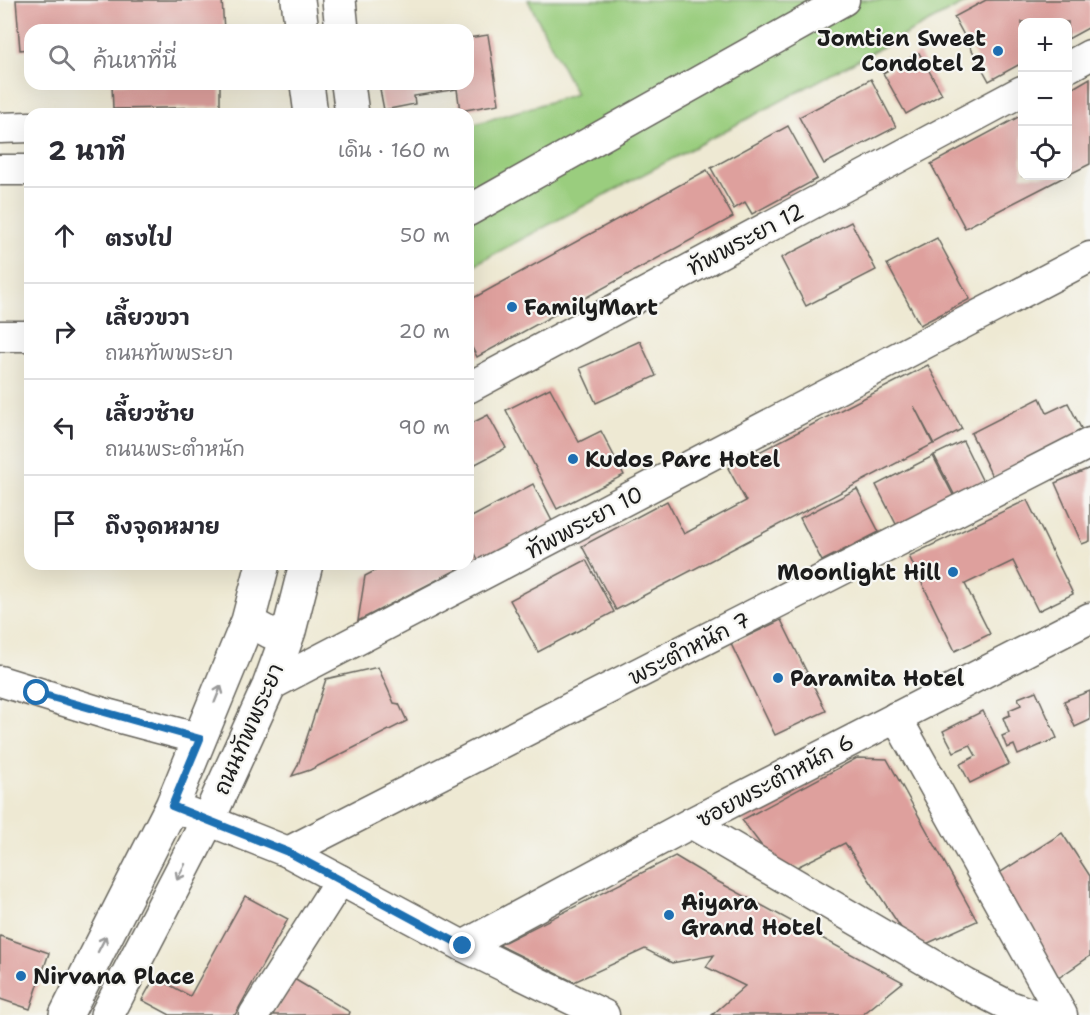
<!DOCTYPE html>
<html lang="th">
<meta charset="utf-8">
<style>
:root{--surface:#fff;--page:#f2f2f3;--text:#2b2b33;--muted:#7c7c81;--line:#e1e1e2}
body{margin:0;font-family:"Shantell Sans","Playpen Sans Thai",sans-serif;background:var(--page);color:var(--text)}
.controls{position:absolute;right:18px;top:18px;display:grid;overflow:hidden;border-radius:12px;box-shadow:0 6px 24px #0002}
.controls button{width:54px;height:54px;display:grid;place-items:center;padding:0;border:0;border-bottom:2px solid var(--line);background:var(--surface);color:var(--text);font:30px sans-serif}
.stop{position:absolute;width:18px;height:18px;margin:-14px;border:4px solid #1f6fb2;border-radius:50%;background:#fff}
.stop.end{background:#1f6fb2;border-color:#fff;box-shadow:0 2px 6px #0008}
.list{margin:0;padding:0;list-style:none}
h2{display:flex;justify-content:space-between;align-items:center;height:78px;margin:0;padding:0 24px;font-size:26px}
h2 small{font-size:20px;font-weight:400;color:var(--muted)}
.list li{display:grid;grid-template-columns:39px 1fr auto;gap:18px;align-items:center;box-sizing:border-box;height:96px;padding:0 24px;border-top:2px solid var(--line)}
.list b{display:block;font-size:22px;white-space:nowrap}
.list p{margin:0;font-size:20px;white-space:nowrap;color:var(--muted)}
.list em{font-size:20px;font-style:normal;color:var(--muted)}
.icon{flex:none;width:33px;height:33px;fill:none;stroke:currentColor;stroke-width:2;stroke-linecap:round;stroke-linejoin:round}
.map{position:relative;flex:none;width:1090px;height:1015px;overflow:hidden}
.search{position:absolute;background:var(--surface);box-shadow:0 6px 24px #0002;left:24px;top:24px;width:450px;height:66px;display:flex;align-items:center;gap:15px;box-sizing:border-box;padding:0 21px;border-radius:18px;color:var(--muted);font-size:22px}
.panel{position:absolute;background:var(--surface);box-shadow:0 6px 24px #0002;left:24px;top:108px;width:450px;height:462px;border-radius:18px}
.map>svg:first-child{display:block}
.green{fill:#9acd7e;stroke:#5b744d;stroke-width:1.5}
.building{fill:#dea09d}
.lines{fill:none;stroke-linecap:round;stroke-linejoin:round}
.minor-casing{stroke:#66645c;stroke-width:33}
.major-casing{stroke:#66645c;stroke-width:36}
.minor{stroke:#fff;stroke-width:30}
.major{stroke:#fff;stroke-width:33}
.oneway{stroke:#999}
.route{stroke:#1f6fb2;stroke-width:8}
.poi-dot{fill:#1f6fb2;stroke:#f6f6f2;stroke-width:2}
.labels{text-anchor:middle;stroke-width:4.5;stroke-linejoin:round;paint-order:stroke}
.poi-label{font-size:22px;font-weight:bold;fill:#1c1c1c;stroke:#f6f6f2;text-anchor:start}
.street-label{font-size:22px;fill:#1c1c1c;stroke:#f6f6f2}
</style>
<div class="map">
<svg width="1090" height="1015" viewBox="0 0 1090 1015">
<rect width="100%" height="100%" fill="#f6f6f2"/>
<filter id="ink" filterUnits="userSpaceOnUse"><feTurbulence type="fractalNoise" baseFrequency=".0167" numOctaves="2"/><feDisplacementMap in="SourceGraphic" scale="12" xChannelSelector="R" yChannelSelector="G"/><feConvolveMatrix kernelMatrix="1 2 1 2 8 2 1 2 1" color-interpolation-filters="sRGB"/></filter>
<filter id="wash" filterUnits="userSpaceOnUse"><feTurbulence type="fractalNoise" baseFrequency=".008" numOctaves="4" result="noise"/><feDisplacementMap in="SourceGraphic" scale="24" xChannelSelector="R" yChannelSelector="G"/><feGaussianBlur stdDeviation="1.35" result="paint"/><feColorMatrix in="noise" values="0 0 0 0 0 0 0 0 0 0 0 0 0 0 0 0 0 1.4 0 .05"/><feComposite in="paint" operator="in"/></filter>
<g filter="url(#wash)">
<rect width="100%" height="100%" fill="#eee9d3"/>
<!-- green -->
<polygon class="green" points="528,0 970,0 468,268 468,126 576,94"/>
<g id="blocks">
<!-- building -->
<g class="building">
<polygon points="16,0 222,0 224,30 30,30 30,49 20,50"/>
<polygon points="986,0 1090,0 1090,27 1068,39 1068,22 1022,22 1022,63 989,81 954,17"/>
<polygon points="488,35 499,104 460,111 457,89 414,96 415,104 384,110 379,84 468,84 468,38"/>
<polygon points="919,53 942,94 906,114 883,73"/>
<polygon points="1090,78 1090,164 1068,175 1068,91"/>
<polygon points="871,79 896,127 824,164 799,117"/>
<polygon points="112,84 220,84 220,107 113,109"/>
<polygon points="1022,115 1022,176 1066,176 965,228 931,164"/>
<polygon points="788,126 817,179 752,214 745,202 734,209 711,168"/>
<polygon points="707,170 733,217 477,357 468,340 468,301"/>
<polygon points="851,222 876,270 806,306 781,258"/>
<polygon points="937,238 970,299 920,325 887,264"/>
<polygon points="640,341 656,376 596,403 580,368"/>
<polygon points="928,365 962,429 934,444 914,406 933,444 616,610 582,546 667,501 684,534 746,501 728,468"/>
<polygon points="550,388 579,442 601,431 624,475 557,509 506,410"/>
<polygon points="1040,398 1047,413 1068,403 1083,432 993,478 971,433"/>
<polygon points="488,415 506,448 468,468 468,425"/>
<polygon points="963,441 984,484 956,498 934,455"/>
<polygon points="933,456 955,499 898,528 876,485"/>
<polygon points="1090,468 1090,541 1082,544 1055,483"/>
<polygon points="533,484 553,523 479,561 468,541 468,519"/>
<polygon points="857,489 879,532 822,561 800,518"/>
<polygon points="1027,500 1073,594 1038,611 1013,561 965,584 990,634 955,651 909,556"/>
<polygon points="586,560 614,612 538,652 510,600"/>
<polygon points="388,564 468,564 358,621 365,576"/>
<polygon points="781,620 826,711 775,735 731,644"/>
<polygon points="378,667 394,703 399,704 407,721 310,770 292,776 298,765 326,679"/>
<polygon points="1036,691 1057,738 1018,755 1014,745 1007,748 1002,736 1009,733 1003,718 1010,715 1009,710 1021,705 1018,698"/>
<polygon points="1090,691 1090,720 1075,727 1064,701"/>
<polygon points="983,711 1009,764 970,783 960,764 976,756 970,745 954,752 943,731"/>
<polygon points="857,758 887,759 977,921 915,949 845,843 783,874 742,820"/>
<polygon points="1062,833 1090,876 1090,956 1057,979 993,877"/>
<polygon points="675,856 715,880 903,982 862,1015 712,1015 745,986 706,967 714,955 672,963 645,949 574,982 499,945"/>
<polygon points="245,896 288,919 235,1015 170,1015 142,1000 155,977 190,996"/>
<polygon points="0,936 49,953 30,1009 0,999"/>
<polygon points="294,979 350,1012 349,1015 272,1015"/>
</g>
</g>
</g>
<g filter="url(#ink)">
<use href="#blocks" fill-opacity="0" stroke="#66645c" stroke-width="1.5"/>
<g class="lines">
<!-- minor casing -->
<g class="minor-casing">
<g id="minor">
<polyline points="1068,67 1090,55"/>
<polyline points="0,128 30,127"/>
<polyline points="0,170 30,170"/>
<polyline points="468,211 844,0"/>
<polyline points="0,336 30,336"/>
<polyline points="468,388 1022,91"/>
<polyline points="248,621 270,633 289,631"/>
<polyline points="0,681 110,715 200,739"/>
<polyline points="269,686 1090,257"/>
<polyline points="896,717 1062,1015"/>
<polyline points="172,806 288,852 463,946 604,1015"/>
<polyline points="691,823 966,984 1009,1006 1035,1015"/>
<polyline points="288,852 1090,443"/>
<polyline points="463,946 691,823 1090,618"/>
<polyline points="254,1015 340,880"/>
</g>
</g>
<!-- major casing -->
<g class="major-casing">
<g id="major">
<polyline points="298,0 302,30"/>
<polyline points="339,0 342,30"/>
<polyline points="307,84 311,114"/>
<polyline points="348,84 352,114"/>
<polyline points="66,1015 172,806 248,621 263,564"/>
<polyline points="107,1015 208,820 269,686 289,631 306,564"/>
</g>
</g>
<!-- minor -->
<use href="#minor" class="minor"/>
<!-- major -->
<use href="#major" class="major"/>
</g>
<!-- one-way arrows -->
<defs><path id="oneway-shaft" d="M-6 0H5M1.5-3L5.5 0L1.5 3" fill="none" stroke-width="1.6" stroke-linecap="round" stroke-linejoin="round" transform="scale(1.5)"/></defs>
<g class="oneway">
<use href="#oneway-shaft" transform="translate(218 694) rotate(-68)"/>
<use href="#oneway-shaft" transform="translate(181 872) rotate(117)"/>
<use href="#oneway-shaft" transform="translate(102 944) rotate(-63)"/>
</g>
</g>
<g class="lines" filter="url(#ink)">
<!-- route -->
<polyline class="route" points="37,693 200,739 172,806 288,852 463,946"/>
</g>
<!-- markers -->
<g class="poi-dot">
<circle cx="998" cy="51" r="6"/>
<circle cx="512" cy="307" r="6"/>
<circle cx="573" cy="459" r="6"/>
<circle cx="953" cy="572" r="6"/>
<circle cx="778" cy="678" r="6"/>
<circle cx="669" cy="915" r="6"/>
<circle cx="21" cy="976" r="6"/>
</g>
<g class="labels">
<!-- poi labels -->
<g class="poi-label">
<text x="986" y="46" text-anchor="end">Jomtien Sweet<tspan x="986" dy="25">Condotel 2</tspan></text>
<text x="524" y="315">FamilyMart</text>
<text x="585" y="467">Kudos Parc Hotel</text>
<text x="941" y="580" text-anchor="end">Moonlight Hill</text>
<text x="790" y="686">Paramita Hotel</text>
<text x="681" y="910">Aiyara<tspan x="681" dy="25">Grand Hotel</tspan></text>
<text x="33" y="984">Nirvana Place</text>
</g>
<!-- street labels -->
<g class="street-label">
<text transform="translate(745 239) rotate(-28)" y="8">ทัพพระยา 12</text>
<text transform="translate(584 522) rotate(-28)" y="8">ทัพพระยา 10</text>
<text transform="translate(689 648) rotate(-27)" y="8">พระตำหนัก 7</text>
<text transform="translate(248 729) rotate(-66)" y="8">ถนนทัพพระยา</text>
<text transform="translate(775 780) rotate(-28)" y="8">ซอยพระตำหนัก 6</text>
</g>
</g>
</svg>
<div class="controls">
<button>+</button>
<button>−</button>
<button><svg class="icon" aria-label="locate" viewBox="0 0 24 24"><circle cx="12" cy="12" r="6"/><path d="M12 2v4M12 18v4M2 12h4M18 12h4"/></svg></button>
</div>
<div class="stop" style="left:37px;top:693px"></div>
<div class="stop end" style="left:463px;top:946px"></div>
<div class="search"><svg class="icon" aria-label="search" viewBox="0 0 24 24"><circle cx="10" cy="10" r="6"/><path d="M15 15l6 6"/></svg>ค้นหาที่นี่</div>
<section class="panel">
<h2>2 นาที<small>เดิน · 160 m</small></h2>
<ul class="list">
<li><svg class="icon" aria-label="ahead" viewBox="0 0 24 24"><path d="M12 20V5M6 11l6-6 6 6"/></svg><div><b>ตรงไป</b></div><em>50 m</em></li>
<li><svg class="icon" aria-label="right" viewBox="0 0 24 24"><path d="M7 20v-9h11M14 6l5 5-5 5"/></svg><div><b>เลี้ยวขวา</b><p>ถนนทัพพระยา</p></div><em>20 m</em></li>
<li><svg class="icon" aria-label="left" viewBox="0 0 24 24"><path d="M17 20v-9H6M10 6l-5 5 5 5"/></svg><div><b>เลี้ยวซ้าย</b><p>ถนนพระตำหนัก</p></div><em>90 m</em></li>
<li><svg class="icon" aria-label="arrive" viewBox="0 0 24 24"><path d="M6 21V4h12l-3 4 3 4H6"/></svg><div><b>ถึงจุดหมาย</b></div></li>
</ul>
</section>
</div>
